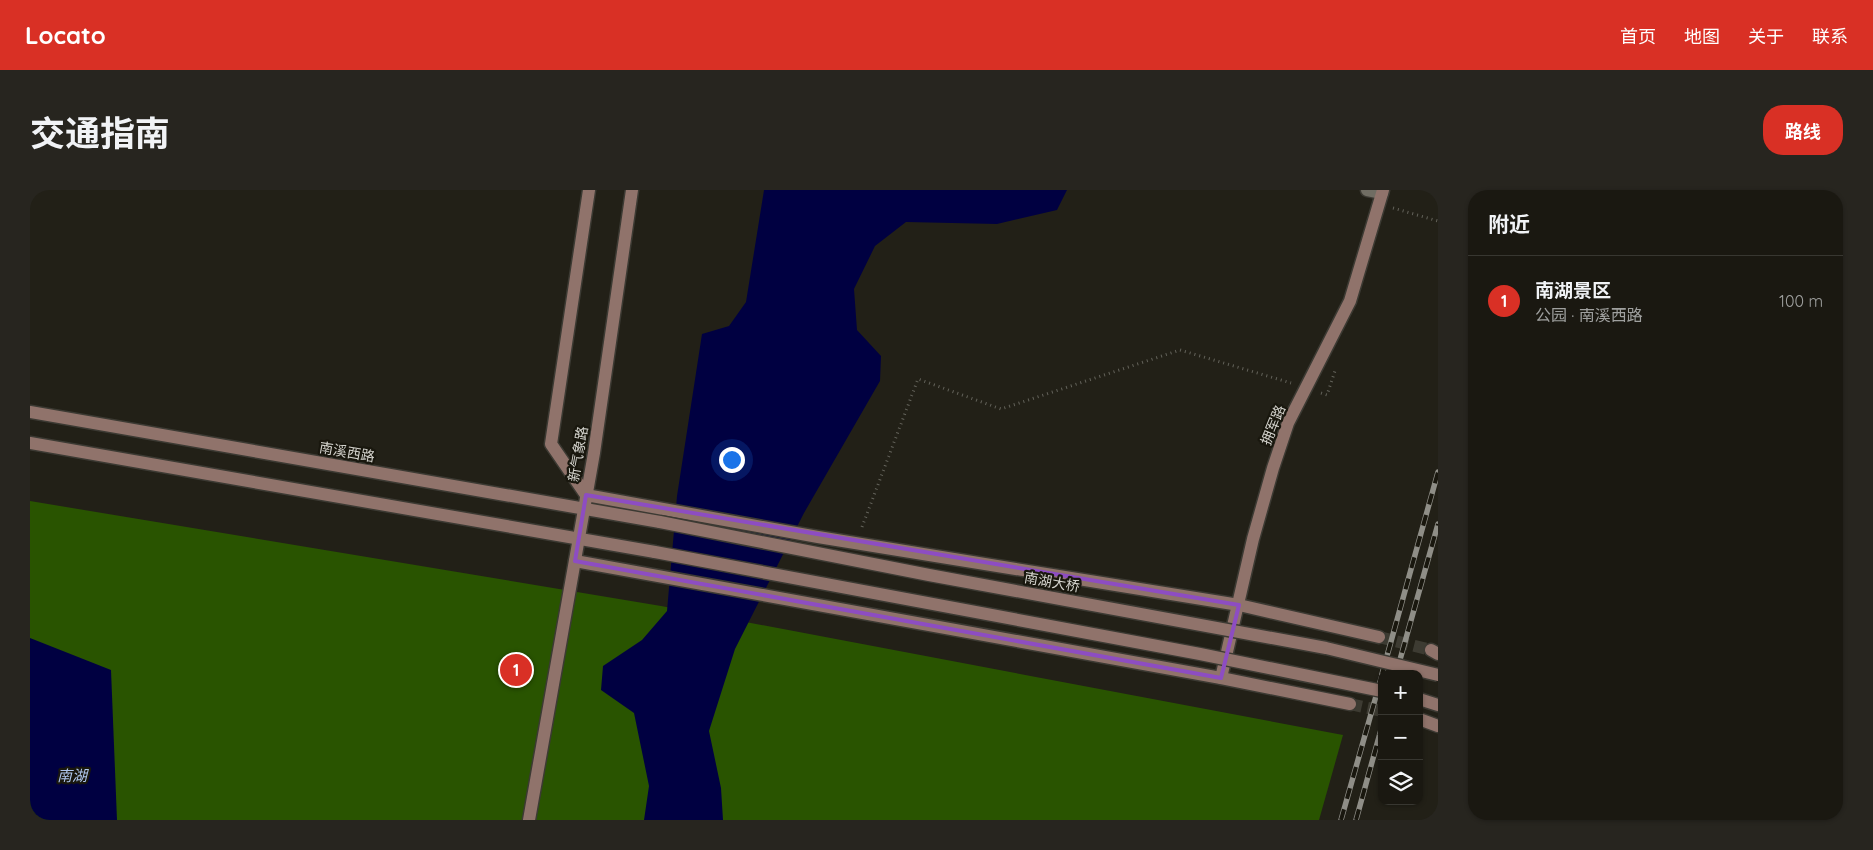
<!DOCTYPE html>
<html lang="zh">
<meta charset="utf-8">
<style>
:root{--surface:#1a1811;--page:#27251f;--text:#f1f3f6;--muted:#9fa09f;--line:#383731;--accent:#d93025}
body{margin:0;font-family:Quicksand,"Noto Sans SC",sans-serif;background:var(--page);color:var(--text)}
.controls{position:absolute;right:15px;bottom:15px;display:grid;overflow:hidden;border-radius:10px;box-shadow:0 1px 4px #0004}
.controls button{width:45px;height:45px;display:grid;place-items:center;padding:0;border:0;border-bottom:1px solid var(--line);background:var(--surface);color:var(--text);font:25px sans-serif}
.you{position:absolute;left:701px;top:269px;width:18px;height:18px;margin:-12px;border:4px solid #fff;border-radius:50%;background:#1a73e8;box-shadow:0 0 0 8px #1a73e833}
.badge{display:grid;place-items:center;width:32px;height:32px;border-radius:50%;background:var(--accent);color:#fff;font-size:16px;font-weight:700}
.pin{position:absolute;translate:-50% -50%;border:2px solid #fff;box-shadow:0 1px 5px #0006}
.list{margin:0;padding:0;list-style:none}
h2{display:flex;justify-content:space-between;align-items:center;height:65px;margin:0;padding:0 20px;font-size:21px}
h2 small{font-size:16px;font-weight:400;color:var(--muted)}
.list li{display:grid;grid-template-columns:32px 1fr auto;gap:15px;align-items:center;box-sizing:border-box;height:90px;padding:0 20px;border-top:1px solid var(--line)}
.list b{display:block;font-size:19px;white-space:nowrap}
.list p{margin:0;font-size:16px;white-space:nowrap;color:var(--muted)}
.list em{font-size:16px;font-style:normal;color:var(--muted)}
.icon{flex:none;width:28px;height:28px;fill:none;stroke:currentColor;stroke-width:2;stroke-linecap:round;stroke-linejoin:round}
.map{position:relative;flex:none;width:1408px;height:630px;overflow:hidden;border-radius:20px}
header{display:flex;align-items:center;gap:30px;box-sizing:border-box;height:70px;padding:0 25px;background:var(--accent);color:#fff}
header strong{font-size:24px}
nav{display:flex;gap:28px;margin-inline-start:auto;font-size:18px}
.intro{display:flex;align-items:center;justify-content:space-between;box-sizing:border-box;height:120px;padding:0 30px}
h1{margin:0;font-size:35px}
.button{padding:12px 22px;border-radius:20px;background:var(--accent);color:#fff;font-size:18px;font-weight:700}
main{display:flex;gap:30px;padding:0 30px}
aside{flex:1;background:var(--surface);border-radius:20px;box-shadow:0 1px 4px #0004}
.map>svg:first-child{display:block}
.green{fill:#295400}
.water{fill:#000041}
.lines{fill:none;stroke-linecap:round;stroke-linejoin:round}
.secondary-tunnel{stroke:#3d3b32;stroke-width:12;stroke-dasharray:12 6;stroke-linecap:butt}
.street-casing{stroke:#3c3a33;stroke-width:15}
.secondary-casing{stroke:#3c3a33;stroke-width:15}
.path{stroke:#64635b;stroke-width:3;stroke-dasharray:1 4;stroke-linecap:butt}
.street{stroke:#706d63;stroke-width:12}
.secondary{stroke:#90736b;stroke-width:12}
.rail-casing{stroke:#8f8e87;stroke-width:5.5}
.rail{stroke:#19170e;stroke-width:4;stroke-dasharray:11;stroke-linecap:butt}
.secondary-bridge-casing{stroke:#3c3a33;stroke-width:15;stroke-linecap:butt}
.secondary-bridge{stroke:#90736b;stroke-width:12}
.marked{fill:none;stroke:#8d4dc2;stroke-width:4;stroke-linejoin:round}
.labels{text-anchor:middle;stroke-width:4.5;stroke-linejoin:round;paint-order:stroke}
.street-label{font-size:14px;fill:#d3d2cc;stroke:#19170e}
.water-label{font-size:15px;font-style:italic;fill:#afc6ed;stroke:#19170e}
</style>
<header>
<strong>Locato</strong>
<nav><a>首页</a><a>地图</a><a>关于</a><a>联系</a></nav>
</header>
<div class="intro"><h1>交通指南</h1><a class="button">路线</a></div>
<main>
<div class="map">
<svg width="1408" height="630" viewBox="0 0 1408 630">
<rect width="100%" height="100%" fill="#222017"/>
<!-- green -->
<polygon class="green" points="0,311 631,416 1313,545 1289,630 0,630"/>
<!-- water -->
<g class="water">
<polygon points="734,0 1037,0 1027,20 967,34 876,32 845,56 824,99 827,140 851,166 850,191 774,323 705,459 679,541 691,598 693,630 614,630 619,596 604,523 571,500 573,476 612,450 637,421 647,306 672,144 699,136 716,112"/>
<polygon points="0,448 81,480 87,630 0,630"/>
</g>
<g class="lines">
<!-- secondary-tunnel -->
<g class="secondary-tunnel">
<polyline points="1349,447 1401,460"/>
<polyline points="1320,514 1352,521"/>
</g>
<!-- street casing -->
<g class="street-casing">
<polyline id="street" points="1337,0 1352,3"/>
</g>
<!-- secondary casing -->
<g class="secondary-casing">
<g id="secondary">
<polyline points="0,222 630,332"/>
<polyline points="0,253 625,362"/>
<polyline points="556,305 788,347 1209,415 1349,447"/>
<polyline points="556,305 521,254 559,0"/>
<polyline points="545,371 1191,488 1320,514"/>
<polyline points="1401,460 1408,464"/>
<polyline points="1191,488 1223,349 1243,278 1258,233 1320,111 1353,0"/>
<polyline points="1389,509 1408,515"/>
<polyline points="1389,529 1408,536"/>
<polyline points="499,630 564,263 602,0"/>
</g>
</g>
<!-- path -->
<g class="path">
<polyline points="1363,18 1408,31"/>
<polyline points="1291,203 1297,205 1305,181"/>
<polyline points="832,337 888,189 971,219 1150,160 1261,193"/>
</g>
<!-- street -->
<use href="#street" class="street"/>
<!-- secondary -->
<use href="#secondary" class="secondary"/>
<!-- rail casing -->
<g class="rail-casing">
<g id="rail">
<polyline points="1352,484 1408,282"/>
<polyline points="1366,484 1408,334"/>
<polyline points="1311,630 1352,485"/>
<polyline points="1326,630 1352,536"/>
</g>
</g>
<!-- rail -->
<use href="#rail" class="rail"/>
<!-- secondary-bridge casing -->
<g class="secondary-bridge-casing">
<g id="secondary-bridge">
<polyline points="630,332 899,385 1296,458 1408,485"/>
<polyline points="625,362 1170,464 1352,501"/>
</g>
</g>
<!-- secondary-bridge -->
<use href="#secondary-bridge" class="secondary-bridge"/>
</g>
<!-- marked area -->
<path class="marked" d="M556,305L1209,415L1191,488L545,371Z"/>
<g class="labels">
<!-- street labels -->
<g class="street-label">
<text transform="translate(1243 235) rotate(-68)" y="5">拥军路</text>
<text transform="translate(317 262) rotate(10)" y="5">南溪西路</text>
<text transform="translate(548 264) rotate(-80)" y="5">新气象路</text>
<text transform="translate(1022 392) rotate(10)" y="5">南湖大桥</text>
</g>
<!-- water labels -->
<g class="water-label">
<text x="42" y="591">南湖</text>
</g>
</g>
</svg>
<div class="controls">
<button>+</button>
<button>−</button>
<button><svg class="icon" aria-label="layers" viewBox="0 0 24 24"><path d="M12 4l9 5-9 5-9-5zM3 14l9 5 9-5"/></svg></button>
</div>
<div class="you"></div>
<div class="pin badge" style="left:486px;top:480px">1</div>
</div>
<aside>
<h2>附近<small></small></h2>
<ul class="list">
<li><span class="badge">1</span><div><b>南湖景区</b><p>公园 · 南溪西路</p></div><em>100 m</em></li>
</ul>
</aside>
</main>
